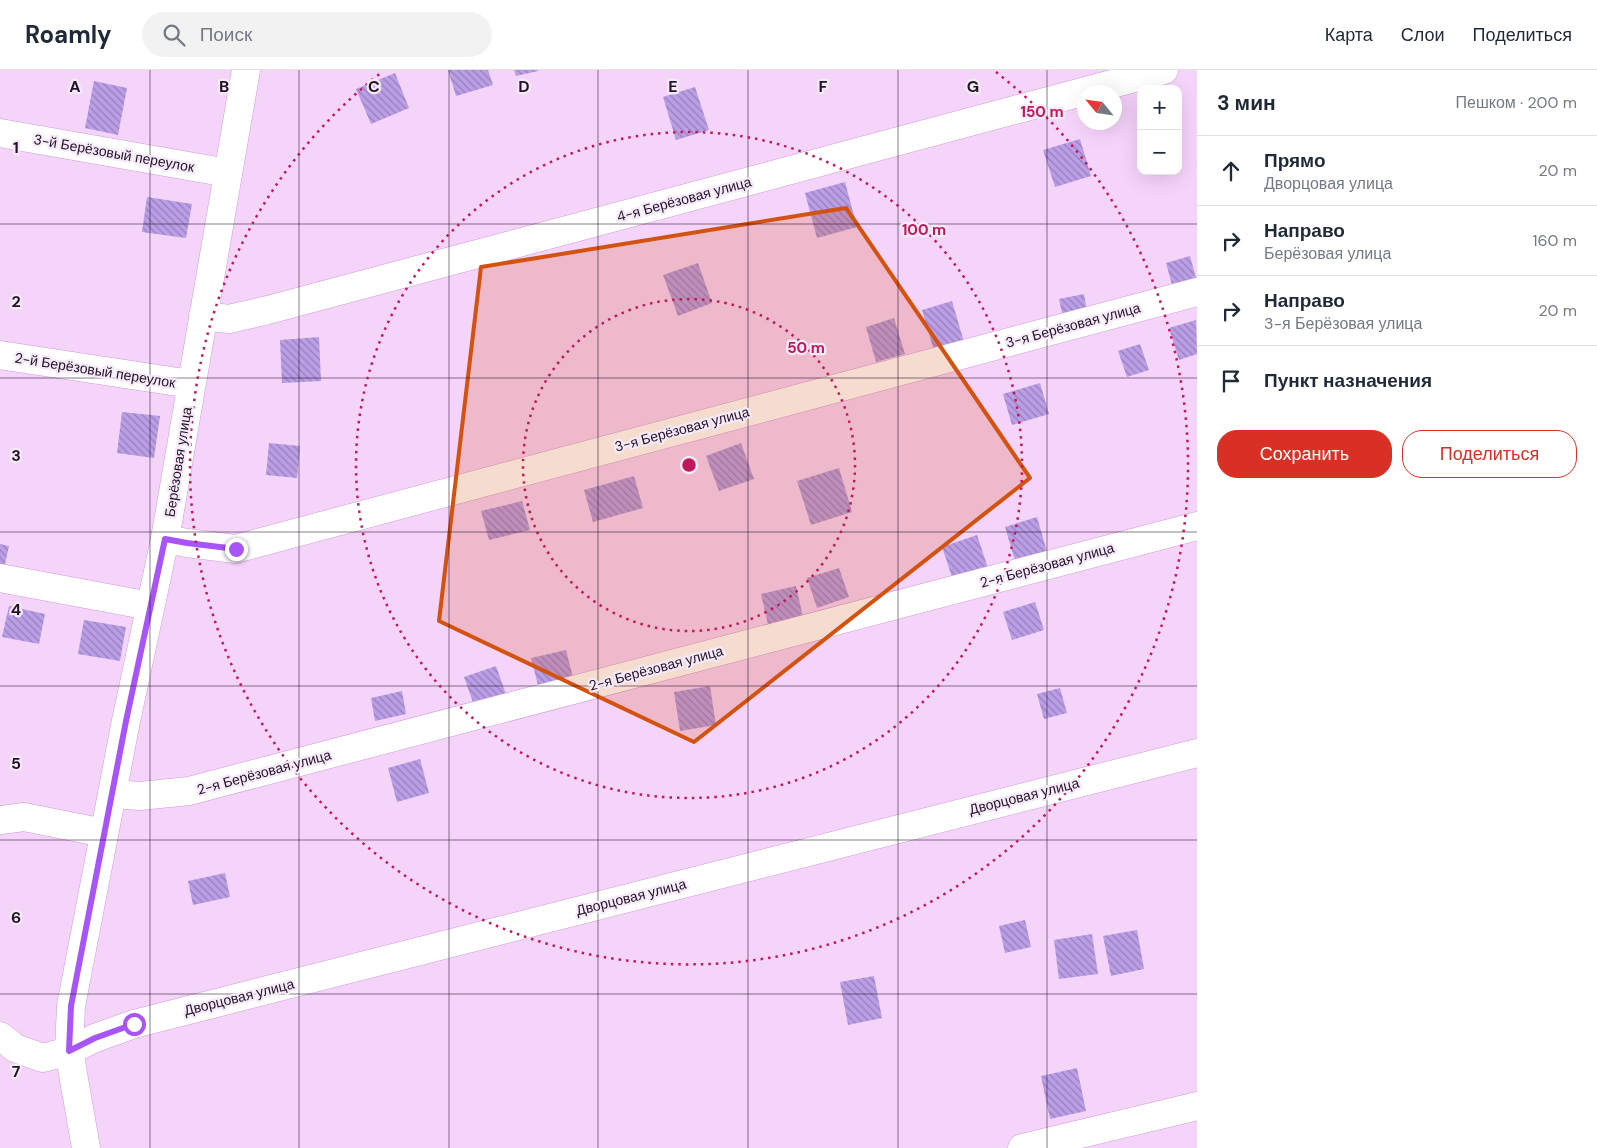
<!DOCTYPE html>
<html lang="ru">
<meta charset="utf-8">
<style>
:root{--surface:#fff;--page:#f2f2f3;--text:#1f2937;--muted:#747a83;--line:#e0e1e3;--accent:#d93025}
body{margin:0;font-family:"DM Sans",sans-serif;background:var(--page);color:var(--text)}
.controls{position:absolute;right:15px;top:15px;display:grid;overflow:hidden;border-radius:10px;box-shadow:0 5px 20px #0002}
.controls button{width:45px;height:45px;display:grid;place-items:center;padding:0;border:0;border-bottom:1px solid var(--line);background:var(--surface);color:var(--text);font:25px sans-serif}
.compass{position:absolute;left:1077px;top:15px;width:45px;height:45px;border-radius:50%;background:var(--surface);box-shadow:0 5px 20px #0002;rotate:299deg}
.stop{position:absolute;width:15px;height:15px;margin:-11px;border:4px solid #a855f7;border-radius:50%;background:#fff}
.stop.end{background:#a855f7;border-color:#fff;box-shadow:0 1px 5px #0008}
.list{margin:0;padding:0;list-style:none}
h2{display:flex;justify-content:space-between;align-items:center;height:65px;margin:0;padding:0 20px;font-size:21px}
h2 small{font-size:16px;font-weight:400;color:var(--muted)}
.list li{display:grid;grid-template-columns:32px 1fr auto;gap:15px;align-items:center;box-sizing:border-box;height:70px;padding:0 20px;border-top:1px solid var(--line)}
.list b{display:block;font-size:19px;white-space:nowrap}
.list p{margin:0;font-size:16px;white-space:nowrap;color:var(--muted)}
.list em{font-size:16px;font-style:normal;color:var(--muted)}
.actions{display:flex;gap:10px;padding:15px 20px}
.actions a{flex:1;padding:11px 0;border:1px solid var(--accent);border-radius:20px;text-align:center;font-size:18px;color:var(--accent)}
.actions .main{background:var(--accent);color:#fff}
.icon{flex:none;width:28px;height:28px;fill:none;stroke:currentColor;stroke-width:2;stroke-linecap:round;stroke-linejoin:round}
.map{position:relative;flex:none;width:1197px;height:1078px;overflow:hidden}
header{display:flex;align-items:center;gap:30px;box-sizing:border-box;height:70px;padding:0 25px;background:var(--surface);border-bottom:1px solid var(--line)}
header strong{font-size:24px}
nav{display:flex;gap:28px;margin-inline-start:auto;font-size:18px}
.search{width:350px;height:45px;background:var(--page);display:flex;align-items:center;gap:12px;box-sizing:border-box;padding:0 18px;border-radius:28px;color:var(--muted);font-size:19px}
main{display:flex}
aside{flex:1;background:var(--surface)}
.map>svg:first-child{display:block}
.building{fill:url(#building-back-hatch)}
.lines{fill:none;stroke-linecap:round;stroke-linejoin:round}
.minor-casing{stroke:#cf9ad8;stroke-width:29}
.minor{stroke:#fff;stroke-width:28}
.route{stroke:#a855f7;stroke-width:6}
.marked{fill:#d4520f;fill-opacity:0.2;stroke:#d4520f;stroke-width:4;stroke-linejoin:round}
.grid{fill:none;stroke:#251129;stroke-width:1;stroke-opacity:0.55}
.ring{fill:none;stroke:#c2185b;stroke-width:2.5;stroke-dasharray:2.5 5}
.labels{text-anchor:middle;stroke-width:4.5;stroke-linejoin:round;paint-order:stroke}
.street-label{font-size:14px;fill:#251129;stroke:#f5eaf7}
.grid-label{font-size:16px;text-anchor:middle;font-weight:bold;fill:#251129;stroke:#f5eaf7;stroke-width:4.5;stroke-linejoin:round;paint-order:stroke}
.centre{fill:#c2185b;stroke:#f5eaf7;stroke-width:2.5}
.ring-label{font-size:15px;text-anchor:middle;font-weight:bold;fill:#c2185b;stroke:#f5eaf7;stroke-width:4.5;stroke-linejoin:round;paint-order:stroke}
</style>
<header>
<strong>Roamly</strong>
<div class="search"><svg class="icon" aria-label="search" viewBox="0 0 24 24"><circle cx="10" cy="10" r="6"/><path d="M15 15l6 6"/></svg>Поиск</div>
<nav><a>Карта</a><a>Слои</a><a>Поделиться</a></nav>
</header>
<main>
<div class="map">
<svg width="1197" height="1078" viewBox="0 0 1197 1078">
<defs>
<pattern id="building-back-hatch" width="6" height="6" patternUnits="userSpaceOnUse" patternTransform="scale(1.25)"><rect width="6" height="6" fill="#ba9ee6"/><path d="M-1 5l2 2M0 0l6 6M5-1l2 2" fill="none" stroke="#977fba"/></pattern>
</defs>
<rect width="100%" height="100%" fill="#f5d4fa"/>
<!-- building -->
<g class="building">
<polygon points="448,0 488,0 493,15 456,26"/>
<polygon points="514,0 538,0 538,1 516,6"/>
<polygon points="395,3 409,38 371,54 356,19"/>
<polygon points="94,11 127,18 118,65 85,58"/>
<polygon points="695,17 709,60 676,70 663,27"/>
<polygon points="1080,69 1091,106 1055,117 1043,80"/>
<polygon points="845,112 857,157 817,168 805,123"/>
<polygon points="147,127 192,134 186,168 142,162"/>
<polygon points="1190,186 1197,212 1174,222 1166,193"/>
<polygon points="698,193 712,233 678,246 663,205"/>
<polygon points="1084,224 1088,247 1064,252 1059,229"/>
<polygon points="952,231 964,272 934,281 922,240"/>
<polygon points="894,248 905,284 876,292 866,257"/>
<polygon points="1196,250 1197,284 1179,290 1169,258"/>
<polygon points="319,267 321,311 282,313 280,270"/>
<polygon points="1140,274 1149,300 1127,307 1118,281"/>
<polygon points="1040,313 1049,344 1012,355 1003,324"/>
<polygon points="122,342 160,346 154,388 117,383"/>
<polygon points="269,373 300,376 297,408 266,405"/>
<polygon points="741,373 754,409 719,421 706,386"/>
<polygon points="839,398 852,442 811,455 797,411"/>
<polygon points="634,406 643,438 593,452 584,420"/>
<polygon points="522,431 530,460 489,470 481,441"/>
<polygon points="1037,447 1047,482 1015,491 1005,457"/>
<polygon points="977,465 989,501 954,513 942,477"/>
<polygon points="0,474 9,476 4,499 0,498"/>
<polygon points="839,498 849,527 817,538 807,508"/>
<polygon points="796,516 804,551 769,559 761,524"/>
<polygon points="1035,532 1044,560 1012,570 1003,542"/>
<polygon points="9,536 45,544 39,574 2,567"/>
<polygon points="84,550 126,557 120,591 78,584"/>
<polygon points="566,580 575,615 540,623 531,588"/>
<polygon points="496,596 507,627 475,638 464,607"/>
<polygon points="710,616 716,655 680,661 674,622"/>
<polygon points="1060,618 1067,643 1044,649 1037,624"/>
<polygon points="402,621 406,644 375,651 371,628"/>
<polygon points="420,689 429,723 397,732 388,698"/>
<polygon points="225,803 230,827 193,835 188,811"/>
<polygon points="1025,850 1031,877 1005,883 999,856"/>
<polygon points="1137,860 1144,899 1111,906 1103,866"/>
<polygon points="1092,864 1098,904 1059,909 1054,870"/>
<polygon points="874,906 882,948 848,955 840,912"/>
<polygon points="1077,998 1086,1041 1050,1049 1041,1006"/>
</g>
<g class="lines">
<!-- minor casing -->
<g class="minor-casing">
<g id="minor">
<polyline points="0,63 228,103"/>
<polyline points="203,246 229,249 268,240 1164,0"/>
<polyline points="0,285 191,314"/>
<polyline points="165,469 187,473 235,479 1197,222"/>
<polyline points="0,508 150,536"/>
<polyline points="112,724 140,726 189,721 1197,456"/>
<polyline points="0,750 24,747 104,763"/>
<polyline points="0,966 15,978 43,988 69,981 95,968 134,954 1197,683"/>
<polyline points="86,1078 69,981 71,936 126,651 165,469 246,0"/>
<polyline points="1022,1078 1197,1036"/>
</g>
</g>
<!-- minor -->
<use href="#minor" class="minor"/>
</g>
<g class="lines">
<!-- route -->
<polyline class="route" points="134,954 95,968 69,981 71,936 126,651 165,469 187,473 236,479"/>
</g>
<!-- marked area -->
<path class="marked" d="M846,138L1030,408L694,672L439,551L481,197Z"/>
<!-- grid -->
<path class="grid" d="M150,0V1078M299,0V1078M449,0V1078M598,0V1078M748,0V1078M898,0V1078M1047,0V1078M0,154H1197M0,308H1197M0,462H1197M0,616H1197M0,770H1197M0,924H1197"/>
<!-- distance rings -->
<g class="ring">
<circle cx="689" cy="395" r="166"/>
<circle cx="689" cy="395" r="333"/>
<path d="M996 2A499 499 0 1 1 382 2"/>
</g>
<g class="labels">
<!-- street labels -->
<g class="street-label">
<text transform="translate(114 83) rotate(10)" y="5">3-й Берёзовый переулок</text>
<text transform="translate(684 129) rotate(-15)" y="5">4-я Берёзовая улица</text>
<text transform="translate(1073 255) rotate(-15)" y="5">3-я Берёзовая улица</text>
<text transform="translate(95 300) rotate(9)" y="5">2-й Берёзовый переулок</text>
<text transform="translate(682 359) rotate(-15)" y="5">3-я Берёзовая улица</text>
<text transform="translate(178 392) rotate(-81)" y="5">Берёзовая улица</text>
<text transform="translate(1047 495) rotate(-15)" y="5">2-я Берёзовая улица</text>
<text transform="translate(656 598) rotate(-15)" y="5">2-я Берёзовая улица</text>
<text transform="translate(264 702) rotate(-15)" y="5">2-я Берёзовая улица</text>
<text transform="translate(1024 726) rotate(-14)" y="5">Дворцовая улица</text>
<text transform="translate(631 827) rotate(-14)" y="5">Дворцовая улица</text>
<text transform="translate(239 927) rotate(-14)" y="5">Дворцовая улица</text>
</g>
</g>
<g class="grid-label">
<text x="75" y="22">A</text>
<text x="224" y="22">B</text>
<text x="374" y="22">C</text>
<text x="524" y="22">D</text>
<text x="673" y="22">E</text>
<text x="823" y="22">F</text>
<text x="973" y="22">G</text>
<text x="16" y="83">1</text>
<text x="16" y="237">2</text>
<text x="16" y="391">3</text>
<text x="16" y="545">4</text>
<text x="16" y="699">5</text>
<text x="16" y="853">6</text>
<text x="16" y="1007">7</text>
</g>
<circle cx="689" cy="395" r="8" class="centre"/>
<g class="ring-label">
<text x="1042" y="47">150 m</text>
<text x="924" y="165">100 m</text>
<text x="806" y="283">50 m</text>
</g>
</svg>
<div class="controls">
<button>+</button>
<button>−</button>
</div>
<svg class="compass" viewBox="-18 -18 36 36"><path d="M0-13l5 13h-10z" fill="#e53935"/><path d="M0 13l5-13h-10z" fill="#747a83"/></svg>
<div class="stop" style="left:134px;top:954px"></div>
<div class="stop end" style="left:236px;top:479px"></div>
</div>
<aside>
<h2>3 мин<small>Пешком · 200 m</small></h2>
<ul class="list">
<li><svg class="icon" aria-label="ahead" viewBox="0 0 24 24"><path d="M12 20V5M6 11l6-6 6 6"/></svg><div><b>Прямо</b><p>Дворцовая улица</p></div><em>20 m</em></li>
<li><svg class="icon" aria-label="right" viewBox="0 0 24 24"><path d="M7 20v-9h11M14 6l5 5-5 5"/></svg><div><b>Направо</b><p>Берёзовая улица</p></div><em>160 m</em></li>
<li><svg class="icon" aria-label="right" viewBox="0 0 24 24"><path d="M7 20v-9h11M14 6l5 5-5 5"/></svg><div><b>Направо</b><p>3-я Берёзовая улица</p></div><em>20 m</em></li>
<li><svg class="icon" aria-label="arrive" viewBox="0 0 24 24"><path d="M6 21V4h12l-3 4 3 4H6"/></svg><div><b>Пункт назначения</b></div></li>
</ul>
<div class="actions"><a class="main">Сохранить</a><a>Поделиться</a></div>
</aside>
</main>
